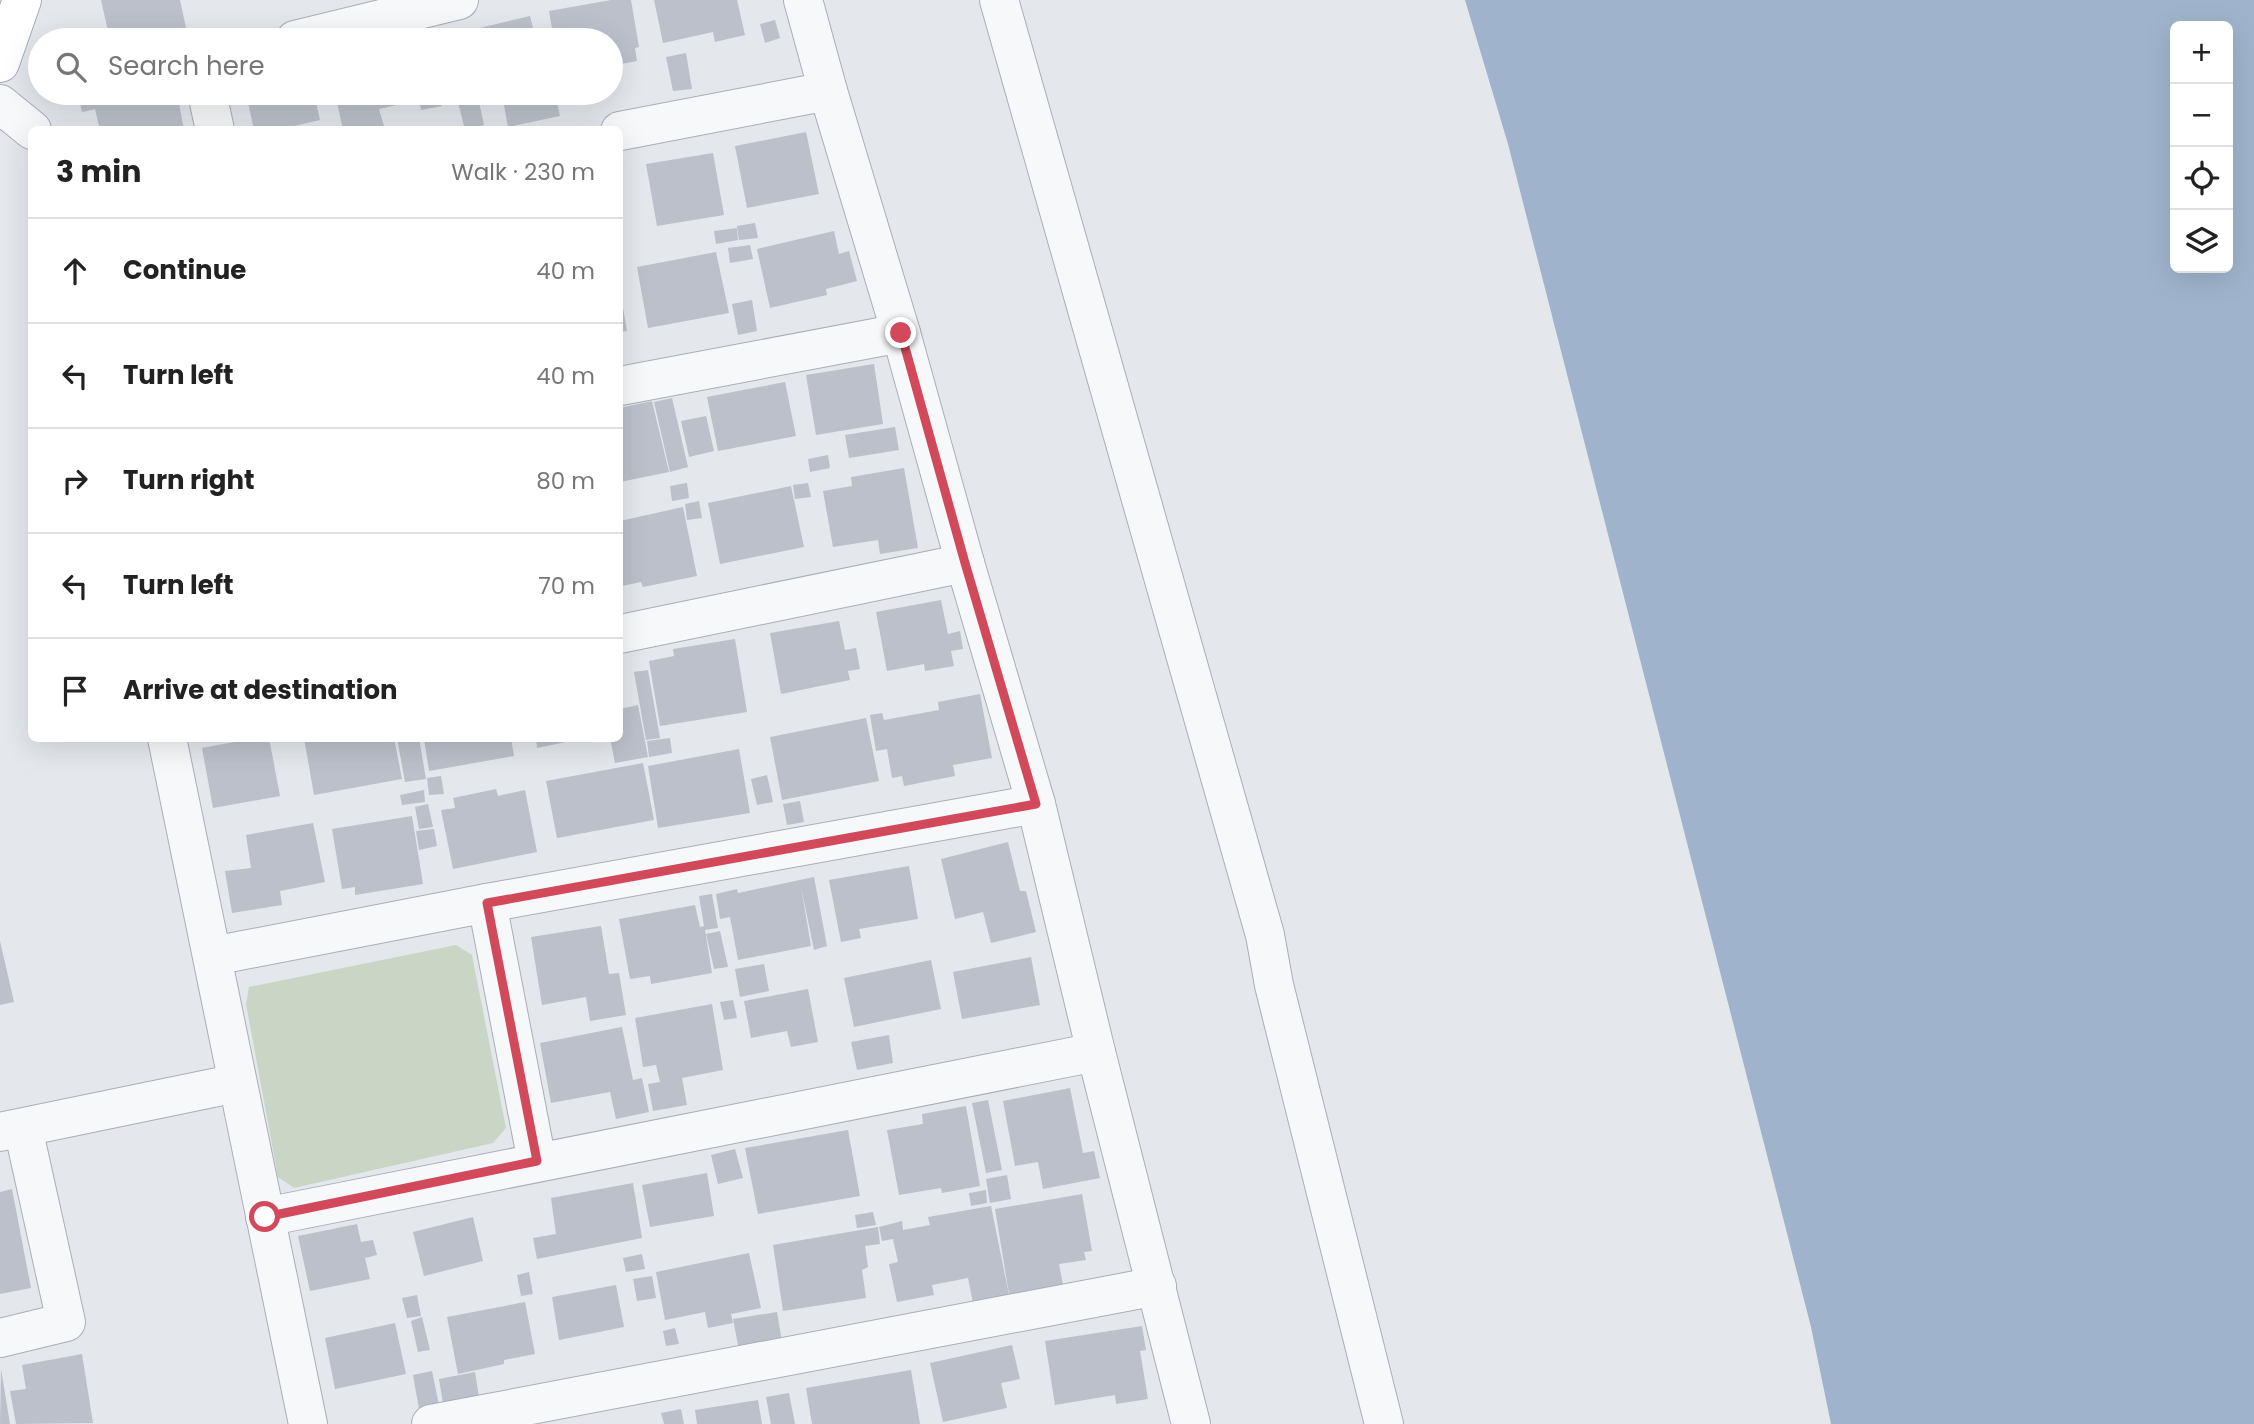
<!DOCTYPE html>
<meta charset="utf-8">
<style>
:root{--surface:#fff;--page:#f6f6f6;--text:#222;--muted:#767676;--line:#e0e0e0}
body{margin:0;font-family:Poppins,sans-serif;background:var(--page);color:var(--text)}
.controls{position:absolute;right:21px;top:21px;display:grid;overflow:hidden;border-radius:10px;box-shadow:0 7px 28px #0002}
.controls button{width:63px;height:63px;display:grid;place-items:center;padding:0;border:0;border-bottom:2px solid var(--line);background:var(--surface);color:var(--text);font:35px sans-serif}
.stop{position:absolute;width:21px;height:21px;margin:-16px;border:5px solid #d1495b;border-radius:50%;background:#fff}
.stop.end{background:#d1495b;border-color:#fff;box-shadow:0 2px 7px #0008}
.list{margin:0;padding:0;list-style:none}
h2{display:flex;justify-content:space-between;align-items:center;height:91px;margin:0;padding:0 28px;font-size:30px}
h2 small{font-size:23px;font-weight:400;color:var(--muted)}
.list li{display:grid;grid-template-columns:46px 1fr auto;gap:21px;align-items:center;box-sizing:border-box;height:105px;padding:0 28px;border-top:2px solid var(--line)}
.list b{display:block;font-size:26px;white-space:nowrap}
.list em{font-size:23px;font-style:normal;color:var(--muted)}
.icon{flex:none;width:38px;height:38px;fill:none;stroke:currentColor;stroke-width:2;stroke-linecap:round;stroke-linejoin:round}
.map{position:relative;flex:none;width:2254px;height:1424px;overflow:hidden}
.search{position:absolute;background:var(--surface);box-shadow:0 7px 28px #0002;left:28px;top:28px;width:595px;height:77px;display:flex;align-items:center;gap:18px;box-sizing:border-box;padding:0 24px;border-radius:38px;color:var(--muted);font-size:26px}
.panel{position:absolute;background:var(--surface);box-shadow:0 7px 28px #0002;left:28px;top:126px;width:595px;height:616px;border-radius:10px}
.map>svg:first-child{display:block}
.green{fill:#c9d6c5}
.water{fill:#9fb4cc;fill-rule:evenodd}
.building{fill:#bbc0ca}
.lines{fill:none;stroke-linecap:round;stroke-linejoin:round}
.street-casing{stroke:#a9aeb7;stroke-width:40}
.primary-casing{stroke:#a3abb8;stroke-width:40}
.street{stroke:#f7f8fa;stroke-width:38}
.primary{stroke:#fff;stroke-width:38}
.route{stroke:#d1495b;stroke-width:9}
</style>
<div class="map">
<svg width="2254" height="1424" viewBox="0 0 2254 1424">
<rect width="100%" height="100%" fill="#e4e7ec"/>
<!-- green -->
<polygon class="green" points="456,945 472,955 506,1128 493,1143 294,1188 278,1177 246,1004 249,987"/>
<!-- water -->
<path class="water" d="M1465,0H2254V1424H1831L1811,1327L1508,144ZM2175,26H2228V268H2175Z"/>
<!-- building -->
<g class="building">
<polygon points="101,0 180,0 188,37 175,40 110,40"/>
<polygon points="611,0 631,0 639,47 635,48 637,61 611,66 611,40 554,40 549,11"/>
<polygon points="654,0 737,0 745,35 715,42 713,32 663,43"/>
<polygon points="530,16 536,40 447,40 446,36"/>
<polygon points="775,20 780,38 765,43 760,24"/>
<polygon points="686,53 692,89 673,91 666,57"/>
<polygon points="78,93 177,93 184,130 100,130 95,109 82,112"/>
<polygon points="246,93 314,93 320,120 277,130 254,130"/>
<polygon points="335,93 439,93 442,106 421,110 419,100 379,109 384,126 368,130 343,130"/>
<polygon points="477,93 484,125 465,130 457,98"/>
<polygon points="482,93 555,93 560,116 508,127 503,100 485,104"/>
<polygon points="806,132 819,194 747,208 735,146"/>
<polygon points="713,153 724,215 657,226 646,164"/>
<polygon points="755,223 758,238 739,240 737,226"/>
<polygon points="737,228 738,240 716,244 714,231"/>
<polygon points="834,231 839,254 849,251 857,281 826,289 827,295 770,308 757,249"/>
<polygon points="750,245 753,259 730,263 728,248"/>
<polygon points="716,252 729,313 648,328 637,267"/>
<polygon points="621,296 627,331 620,332 620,297"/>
<polygon points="752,300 757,331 738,335 732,304"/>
<polygon points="874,364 883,424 816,435 806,375"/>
<polygon points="785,382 796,436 718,451 707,397"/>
<polygon points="672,398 688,467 670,472 654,402"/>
<polygon points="652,401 669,472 620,482 620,408"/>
<polygon points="706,416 714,451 689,457 681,421"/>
<polygon points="895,427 899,450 849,458 845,435"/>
<polygon points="828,455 830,468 810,472 808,459"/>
<polygon points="904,468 918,548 880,554 878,540 833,547 823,491 852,486 851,477"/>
<polygon points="687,483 689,498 672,501 670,486"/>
<polygon points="808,483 811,497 795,499 793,485"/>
<polygon points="791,486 804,547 720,564 708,503"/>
<polygon points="699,501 702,518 687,520 685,504"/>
<polygon points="683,507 697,576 643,587 641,582 622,586 620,574 620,521"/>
<polygon points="941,600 948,634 960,631 963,649 951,651 954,666 925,671 924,664 887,671 876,612"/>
<polygon points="839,621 845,650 856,648 860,669 848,671 850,680 781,694 770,633"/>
<polygon points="735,639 747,712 660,726 649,661 674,656 673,649"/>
<polygon points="648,670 660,738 646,740 634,672"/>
<polygon points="980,694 992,758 953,765 955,776 904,786 902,776 892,778 887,749 876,751 870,715 882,713 884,720 939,710 938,702"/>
<polygon points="638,705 645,741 644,742 645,741 648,757 615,763 610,738 620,738 620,709"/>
<polygon points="866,718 879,781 782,800 770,737"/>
<polygon points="256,738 269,738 280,796 213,808 202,748"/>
<polygon points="304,738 394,738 402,779 314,795"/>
<polygon points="397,738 419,738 426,779 405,782"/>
<polygon points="424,738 511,738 514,756 429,771"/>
<polygon points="536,738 576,738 576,740 537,748"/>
<polygon points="670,738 672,753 649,757 647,741"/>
<polygon points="739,749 750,813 658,828 648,766"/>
<polygon points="643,763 654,820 557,838 546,781"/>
<polygon points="767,775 773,802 757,805 751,779"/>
<polygon points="441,776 444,794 429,795 427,778"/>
<polygon points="496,789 498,796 525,790 537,852 453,869 441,810 455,808 453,798"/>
<polygon points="424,790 425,802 402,805 400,795"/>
<polygon points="800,801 804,822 787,825 783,804"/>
<polygon points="428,804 433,827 419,829 415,807"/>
<polygon points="412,816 423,884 355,895 355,887 342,889 332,829"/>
<polygon points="313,823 325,882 280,891 282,905 232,913 225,871 251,868 246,835"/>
<polygon points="434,829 437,846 419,850 416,831"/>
<polygon points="1008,842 1020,891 1026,891 1036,932 991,943 983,912 955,919 941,859"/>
<polygon points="909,866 918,919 859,929 861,938 841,942 829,880"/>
<polygon points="814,877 827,946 814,950 801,887 811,946 738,960 730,917 720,919 716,894 737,889 738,893"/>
<polygon points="712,894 718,928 705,930 712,973 651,984 650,976 630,979 619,919 695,905 700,927 704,926 699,896"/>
<polygon points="601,926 609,974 619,973 626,1015 590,1021 586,997 542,1005 531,937"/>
<polygon points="720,931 728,967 714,969 706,934"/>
<polygon points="0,941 14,1002 0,1005"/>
<polygon points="1031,957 1040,1005 962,1019 953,972"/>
<polygon points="931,960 941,1009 854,1027 844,978"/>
<polygon points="764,964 769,991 740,997 735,969"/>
<polygon points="808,989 818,1042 791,1047 787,1031 751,1038 744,1001"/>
<polygon points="733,1000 737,1018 724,1020 720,1002"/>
<polygon points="712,1004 723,1070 682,1078 687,1105 653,1111 648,1084 660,1082 656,1065 643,1067 635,1018"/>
<polygon points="622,1027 633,1080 642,1078 649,1112 616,1119 610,1092 551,1103 540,1043"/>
<polygon points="889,1035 893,1063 857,1070 851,1042"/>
<polygon points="1070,1088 1083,1153 1094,1151 1100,1178 1043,1189 1038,1162 1015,1166 1003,1101"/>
<polygon points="988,1100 1002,1170 986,1173 972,1103"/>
<polygon points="966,1106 980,1186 942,1193 941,1188 899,1195 887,1130 923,1124 922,1114"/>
<polygon points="848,1130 860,1196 758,1214 745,1148"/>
<polygon points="735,1149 743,1178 718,1184 711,1155"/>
<polygon points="707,1173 714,1216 650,1227 642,1185"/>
<polygon points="1007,1175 1011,1199 990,1203 986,1179"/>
<polygon points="633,1183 642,1238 537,1259 533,1238 556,1234 551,1198"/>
<polygon points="12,1189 31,1288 0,1294 0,1192"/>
<polygon points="986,1190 987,1203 971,1206 969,1193"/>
<polygon points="1082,1194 1092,1251 1084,1252 1086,1260 1059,1264 1063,1285 1009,1294 995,1209"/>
<polygon points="991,1206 1009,1295 973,1303 968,1278 932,1285 934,1295 897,1302 889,1264 898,1262 893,1239 882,1241 879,1227 902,1221 903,1230 930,1225 928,1217"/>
<polygon points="873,1212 876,1225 857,1228 855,1215"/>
<polygon points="473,1217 483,1261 424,1276 413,1232"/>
<polygon points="357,1224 361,1242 373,1240 377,1255 365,1258 370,1279 310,1291 298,1236"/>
<polygon points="878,1227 880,1244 865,1246 868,1267 862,1270 866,1298 783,1311 773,1245"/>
<polygon points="749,1253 761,1308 731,1314 733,1323 708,1328 705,1312 665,1320 656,1272"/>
<polygon points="642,1254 645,1269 626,1272 623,1258"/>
<polygon points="529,1272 533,1294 521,1296 517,1275"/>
<polygon points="652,1276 656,1298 637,1301 633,1279"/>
<polygon points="616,1285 624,1327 559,1340 552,1297"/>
<polygon points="417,1295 421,1316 407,1318 402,1298"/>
<polygon points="525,1302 535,1354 504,1360 504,1364 458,1374 447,1317"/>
<polygon points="777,1312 782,1342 739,1350 733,1319"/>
<polygon points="422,1317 430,1350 418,1352 411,1321"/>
<polygon points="395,1323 406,1374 335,1389 325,1338"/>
<polygon points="1142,1326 1146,1350 1140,1351 1148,1399 1116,1404 1115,1395 1055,1405 1045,1341"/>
<polygon points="675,1328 679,1344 666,1346 663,1331"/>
<polygon points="1012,1345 1020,1379 1001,1383 1007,1408 943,1422 930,1363"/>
<polygon points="82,1354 93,1423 16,1424 10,1391 26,1389 22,1365"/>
<polygon points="1,1369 10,1424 0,1424"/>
<polygon points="911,1370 920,1424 812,1424 806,1388"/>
<polygon points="432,1371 439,1405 419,1409 413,1375"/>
<polygon points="475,1372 479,1397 443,1403 439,1379"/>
<polygon points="789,1393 795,1424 771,1424 766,1397"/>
<polygon points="758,1400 762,1424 697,1424 695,1410"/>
<polygon points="681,1409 684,1424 664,1424 661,1413"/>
</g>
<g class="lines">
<!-- street casing -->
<g class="street-casing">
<g id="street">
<polyline points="803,0 828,91 901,333 965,563 1036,804 1096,1052 1191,1424"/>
<polyline points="999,0 1265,935 1274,985 1384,1424"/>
<polyline points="295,40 459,0"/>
<polyline points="207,93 215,130"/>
<polyline points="0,104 32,130"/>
<polyline points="620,131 828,91"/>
<polyline points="620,386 901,333"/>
<polyline points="620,634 965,563"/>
<polyline points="167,738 308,1424"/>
<polyline points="487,903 537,1162"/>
<polyline points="213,956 487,903 1036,804"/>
<polyline points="0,1132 237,1083"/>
<polyline points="265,1217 1096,1052"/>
<polyline points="0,1338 66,1322 23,1128"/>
<polyline points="431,1424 1157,1286"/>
</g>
</g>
<!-- primary casing -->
<g class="primary-casing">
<polyline id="primary" points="0,63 22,0"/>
</g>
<!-- street -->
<use href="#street" class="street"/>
<!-- primary -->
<use href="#primary" class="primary"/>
</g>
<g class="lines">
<!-- route -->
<polyline class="route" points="265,1217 537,1161 487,903 1036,804 965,563 901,333"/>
</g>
</svg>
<div class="controls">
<button>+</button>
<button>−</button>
<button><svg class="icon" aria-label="locate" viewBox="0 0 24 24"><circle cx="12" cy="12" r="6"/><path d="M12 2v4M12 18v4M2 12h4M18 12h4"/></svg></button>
<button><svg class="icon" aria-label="layers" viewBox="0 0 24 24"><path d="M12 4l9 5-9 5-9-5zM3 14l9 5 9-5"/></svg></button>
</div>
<div class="stop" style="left:265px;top:1217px"></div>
<div class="stop end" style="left:901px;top:333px"></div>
<div class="search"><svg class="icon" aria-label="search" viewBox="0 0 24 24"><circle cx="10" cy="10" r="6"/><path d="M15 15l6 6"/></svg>Search here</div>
<section class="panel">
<h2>3 min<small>Walk · 230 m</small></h2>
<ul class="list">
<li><svg class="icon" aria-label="ahead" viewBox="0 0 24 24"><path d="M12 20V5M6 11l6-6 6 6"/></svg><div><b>Continue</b></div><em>40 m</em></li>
<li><svg class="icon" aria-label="left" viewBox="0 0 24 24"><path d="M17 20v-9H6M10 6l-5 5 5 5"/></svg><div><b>Turn left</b></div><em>40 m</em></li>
<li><svg class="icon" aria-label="right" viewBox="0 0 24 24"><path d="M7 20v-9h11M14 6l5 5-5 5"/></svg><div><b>Turn right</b></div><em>80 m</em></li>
<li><svg class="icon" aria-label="left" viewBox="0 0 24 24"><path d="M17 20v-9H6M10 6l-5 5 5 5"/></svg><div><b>Turn left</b></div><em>70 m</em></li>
<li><svg class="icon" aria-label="arrive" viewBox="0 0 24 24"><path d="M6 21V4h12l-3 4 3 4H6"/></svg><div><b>Arrive at destination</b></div></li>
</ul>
</section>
</div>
